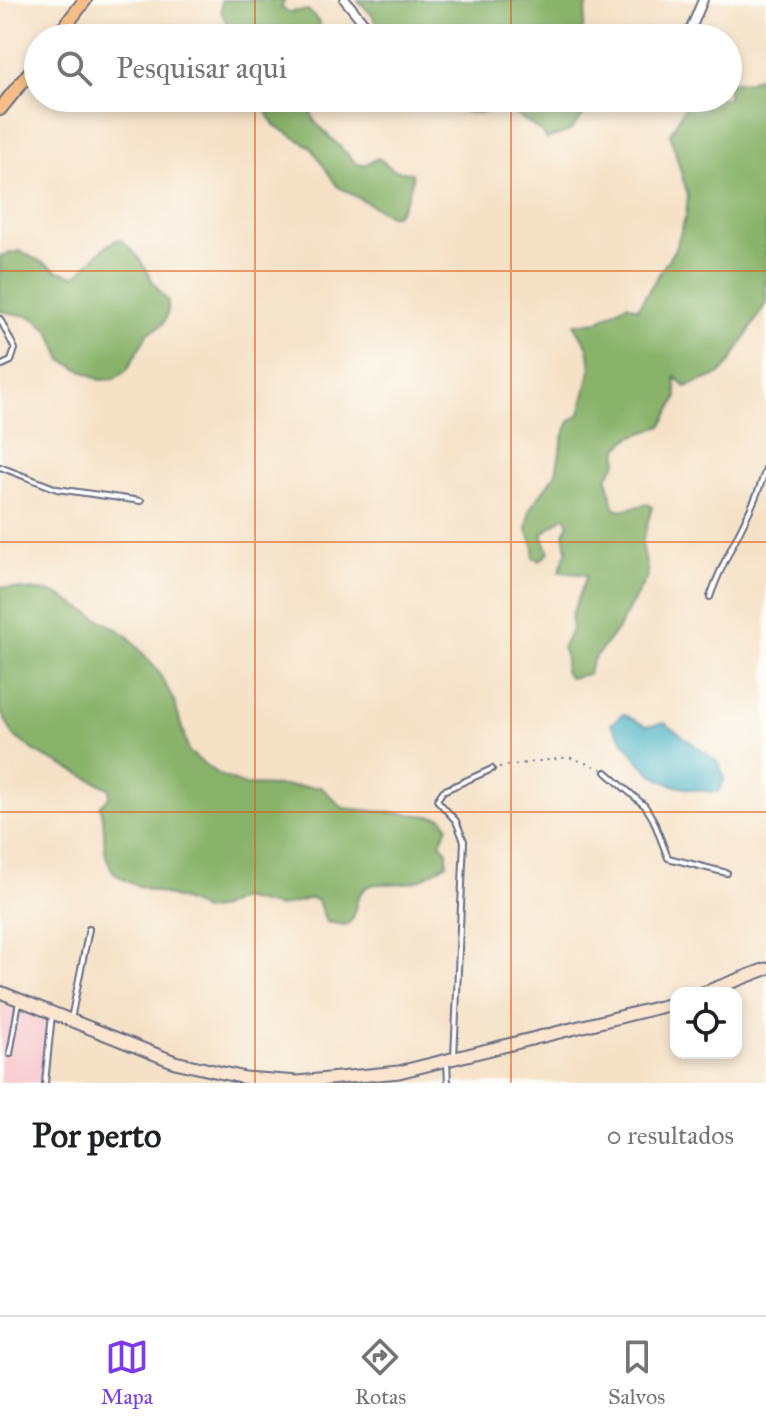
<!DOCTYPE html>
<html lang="pt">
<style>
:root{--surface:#fff;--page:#f6f6f6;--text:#202124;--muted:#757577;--line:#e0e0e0;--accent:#7c3aed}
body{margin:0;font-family:"IM FELL Great Primer",serif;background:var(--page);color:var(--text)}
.controls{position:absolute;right:24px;bottom:24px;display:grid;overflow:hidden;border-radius:16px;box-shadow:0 4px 12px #0003}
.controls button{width:72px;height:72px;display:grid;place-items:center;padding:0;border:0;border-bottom:2px solid var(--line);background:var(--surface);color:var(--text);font:40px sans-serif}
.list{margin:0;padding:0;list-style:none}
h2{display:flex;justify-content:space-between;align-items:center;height:104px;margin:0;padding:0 32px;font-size:34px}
h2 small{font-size:26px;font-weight:400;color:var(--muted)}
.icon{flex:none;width:44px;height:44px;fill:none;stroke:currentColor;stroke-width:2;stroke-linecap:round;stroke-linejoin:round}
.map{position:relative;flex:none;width:766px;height:1083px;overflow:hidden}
.search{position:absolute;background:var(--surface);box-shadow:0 4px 12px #0003;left:24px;right:24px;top:24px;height:88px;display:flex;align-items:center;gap:20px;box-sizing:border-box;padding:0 28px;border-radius:44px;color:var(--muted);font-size:30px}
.sheet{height:232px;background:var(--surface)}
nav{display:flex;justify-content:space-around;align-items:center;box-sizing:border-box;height:112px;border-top:2px solid var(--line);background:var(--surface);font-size:22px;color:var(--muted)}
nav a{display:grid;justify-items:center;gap:4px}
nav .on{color:var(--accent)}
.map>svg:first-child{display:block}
.built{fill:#f7cfd2}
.forest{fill:#89b26a;stroke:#527064;stroke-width:2}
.water{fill:#44b0c1;stroke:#307090;stroke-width:2}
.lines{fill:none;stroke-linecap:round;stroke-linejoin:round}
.service-casing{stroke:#676d82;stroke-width:8}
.minor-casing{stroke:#676d82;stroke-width:12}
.secondary-casing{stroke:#676d82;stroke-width:15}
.primary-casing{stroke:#676d82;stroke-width:16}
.path{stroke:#676d82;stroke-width:2;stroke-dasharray:2 6;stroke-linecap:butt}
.service{stroke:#fff;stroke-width:4}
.minor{stroke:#fff;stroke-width:8}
.secondary{stroke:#fbe5cf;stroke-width:11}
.primary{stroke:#f6be86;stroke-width:12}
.grid{fill:none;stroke:#de5710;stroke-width:2;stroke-opacity:0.55}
</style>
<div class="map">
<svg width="766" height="1083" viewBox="0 0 766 1083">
<rect width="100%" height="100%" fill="#fdfcf7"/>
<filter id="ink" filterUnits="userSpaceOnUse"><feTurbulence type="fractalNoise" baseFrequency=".0125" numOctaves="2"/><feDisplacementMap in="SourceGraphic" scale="16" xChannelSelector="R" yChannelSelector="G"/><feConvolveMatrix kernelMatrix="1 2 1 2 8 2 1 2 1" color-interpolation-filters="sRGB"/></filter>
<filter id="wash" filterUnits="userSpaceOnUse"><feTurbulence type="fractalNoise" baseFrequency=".006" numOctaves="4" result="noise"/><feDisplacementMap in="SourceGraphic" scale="32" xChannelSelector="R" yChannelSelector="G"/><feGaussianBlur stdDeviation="1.8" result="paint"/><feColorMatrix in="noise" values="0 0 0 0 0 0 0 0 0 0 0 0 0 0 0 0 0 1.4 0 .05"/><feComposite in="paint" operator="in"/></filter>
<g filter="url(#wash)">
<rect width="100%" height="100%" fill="#f5e1c6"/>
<!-- built -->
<polygon class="built" points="0,1003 49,1023 42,1083 0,1083"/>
<!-- forest -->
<g class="forest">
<polygon points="221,0 285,0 281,8 289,12 308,10 320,23 320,38 234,38 221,11"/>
<polygon points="358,0 588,0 581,38 541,32 541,38 383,38 373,16"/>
<polygon points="766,73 766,303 730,363 720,374 686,387 675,377 677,398 662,426 631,437 618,448 617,462 607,477 614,507 620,510 648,504 652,507 642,543 648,575 617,630 593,660 588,674 570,678 564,671 566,657 562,648 572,630 571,617 587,575 559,572 567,550 564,533 569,524 565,516 542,534 549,552 540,561 533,557 534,548 527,530 530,509 556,473 563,437 571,420 580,414 591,368 588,347 574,324 598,321 627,304 637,309 676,247 686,215 688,196 670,134 690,98 728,98 728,81 748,82"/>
<path d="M260,98H305L315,122L357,164L364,165L378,158L394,170L412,173C414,185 403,207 395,215H389L337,186L311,147L274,125Z"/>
<path d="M598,98L570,131L547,139C537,127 515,111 498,111C475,112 472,117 449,105L446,99Z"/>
<path d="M119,239C145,256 148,282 168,301C169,319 164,326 148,333L127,370L114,379L100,380L62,360L50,331L32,317L0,311V256L20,251L58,271L75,276C92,264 99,247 119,239Z"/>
<path d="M0,587L55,593L127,635L158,671L174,701L189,752L219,775L245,785L321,787L343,808L442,817L448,826L440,843L447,851V864C437,868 429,876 419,880C384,892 360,866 353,919L346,925L326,922L318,901L311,898L279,907L240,898L221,908L203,911C181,893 124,890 111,868C100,850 108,826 100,806L110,796L109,788L39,754L14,736L0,710Z"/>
</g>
<!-- water -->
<path class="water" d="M623,714L646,726L665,723L719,763L725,779L718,792C653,788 648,774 611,724Z"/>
</g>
<g filter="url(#ink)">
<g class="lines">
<!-- service casing -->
<g class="service-casing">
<g id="service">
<polyline points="0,319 15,349 11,361 0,366"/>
<polyline points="0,467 57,489 141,501"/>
<path d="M710,597C725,552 753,514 766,468"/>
<polyline points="606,772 645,806 653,819 668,858 727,873"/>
<polyline points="71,1019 89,929"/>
<polyline points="10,1054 19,1001"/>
<polyline points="454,1057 464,841 456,821 437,800 443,791 492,769"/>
<polyline points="447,1062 448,1083"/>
<polyline points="45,1083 52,1014"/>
</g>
</g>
<!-- minor casing -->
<g class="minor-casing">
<g id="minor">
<polyline points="345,0 376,38"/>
<polyline points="687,38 703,0"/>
<polyline points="520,98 548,98"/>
</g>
</g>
<!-- secondary casing -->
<g class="secondary-casing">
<g id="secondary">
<polyline points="0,992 175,1062 245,1078 298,1082 399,1072 676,1003"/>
<polyline points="703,993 766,969"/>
</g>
</g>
<!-- primary casing -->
<g class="primary-casing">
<g id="primary">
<polyline points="56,38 85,0"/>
<polyline points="0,109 38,62"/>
</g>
</g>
<!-- path -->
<polyline class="path" points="499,767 569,757 602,769"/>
<!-- service -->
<use href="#service" class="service"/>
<!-- minor -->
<use href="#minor" class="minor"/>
<!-- secondary -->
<use href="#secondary" class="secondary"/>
<!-- primary -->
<use href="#primary" class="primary"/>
</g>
</g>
<!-- grid -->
<path class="grid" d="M255,0V38M511,0V38M255,98V1083M511,98V1083M0,271H766M0,542H766M0,812H766"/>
</svg>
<div class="controls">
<button><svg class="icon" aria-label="locate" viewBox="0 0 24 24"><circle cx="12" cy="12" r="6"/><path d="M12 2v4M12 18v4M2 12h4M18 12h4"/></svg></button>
</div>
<div class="search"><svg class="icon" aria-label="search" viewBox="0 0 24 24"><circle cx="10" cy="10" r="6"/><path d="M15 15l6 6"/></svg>Pesquisar aqui</div>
</div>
<section class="sheet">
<h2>Por perto<small>0 resultados</small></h2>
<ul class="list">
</ul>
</section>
<nav>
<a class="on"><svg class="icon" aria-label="map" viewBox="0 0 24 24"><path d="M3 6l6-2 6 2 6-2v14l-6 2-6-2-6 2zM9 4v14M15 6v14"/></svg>Mapa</a>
<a><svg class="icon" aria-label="directions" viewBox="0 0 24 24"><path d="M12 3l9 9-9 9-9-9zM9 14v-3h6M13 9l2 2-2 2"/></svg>Rotas</a>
<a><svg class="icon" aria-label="saved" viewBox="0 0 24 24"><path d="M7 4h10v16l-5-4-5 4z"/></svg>Salvos</a>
</nav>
